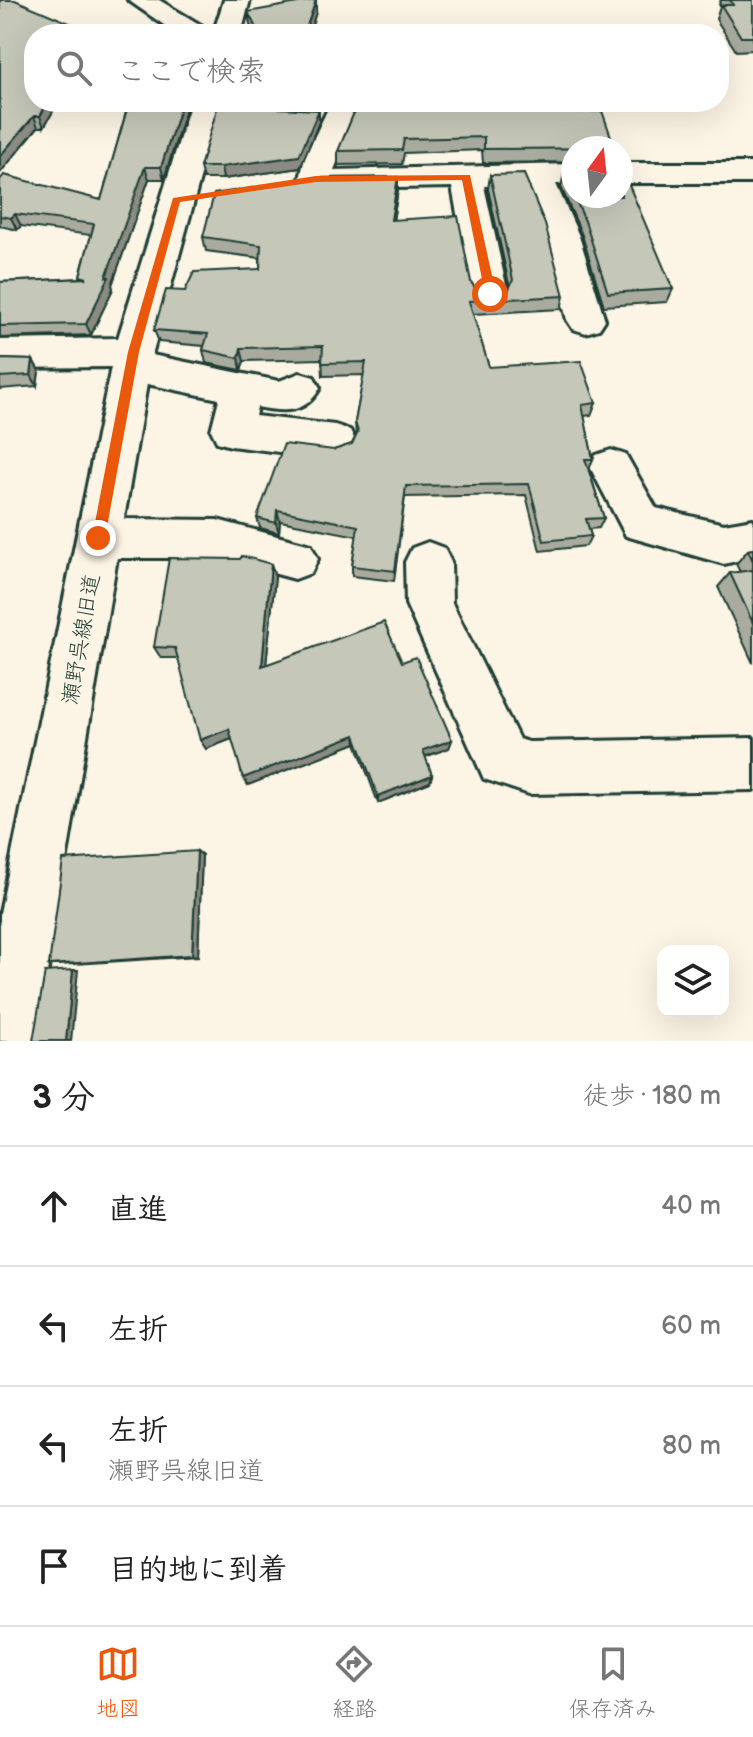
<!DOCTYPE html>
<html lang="ja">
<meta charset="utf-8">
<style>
:root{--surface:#fff;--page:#f6f6f6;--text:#222;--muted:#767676;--line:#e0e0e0;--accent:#ea580c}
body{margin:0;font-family:"Balsamiq Sans","Klee One",sans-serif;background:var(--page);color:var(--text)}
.controls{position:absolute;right:24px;bottom:24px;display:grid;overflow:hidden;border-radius:16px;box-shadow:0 8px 32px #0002}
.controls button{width:72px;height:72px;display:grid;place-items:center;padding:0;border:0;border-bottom:2px solid var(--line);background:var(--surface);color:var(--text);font:40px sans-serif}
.compass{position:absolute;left:561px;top:136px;width:72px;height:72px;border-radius:50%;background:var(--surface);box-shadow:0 8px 32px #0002;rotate:15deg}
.stop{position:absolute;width:24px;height:24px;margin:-18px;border:6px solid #ea580c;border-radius:50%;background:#fff}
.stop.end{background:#ea580c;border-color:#fff;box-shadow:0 2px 8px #0008}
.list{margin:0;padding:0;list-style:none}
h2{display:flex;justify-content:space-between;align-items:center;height:104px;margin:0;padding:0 32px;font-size:34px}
h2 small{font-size:26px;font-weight:400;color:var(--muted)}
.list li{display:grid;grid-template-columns:52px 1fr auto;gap:24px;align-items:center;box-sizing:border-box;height:120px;padding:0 32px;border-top:2px solid var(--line)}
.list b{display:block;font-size:30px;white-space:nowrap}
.list p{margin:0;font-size:26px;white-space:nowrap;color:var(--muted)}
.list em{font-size:26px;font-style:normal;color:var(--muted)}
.icon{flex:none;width:44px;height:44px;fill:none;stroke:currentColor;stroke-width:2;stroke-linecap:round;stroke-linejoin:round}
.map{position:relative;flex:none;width:753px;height:1041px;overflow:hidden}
.search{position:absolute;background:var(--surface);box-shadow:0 8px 32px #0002;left:24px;right:24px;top:24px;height:88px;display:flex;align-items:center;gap:20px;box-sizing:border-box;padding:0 28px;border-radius:32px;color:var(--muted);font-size:30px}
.sheet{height:584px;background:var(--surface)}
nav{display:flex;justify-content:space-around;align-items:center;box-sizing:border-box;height:112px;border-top:2px solid var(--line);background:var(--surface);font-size:22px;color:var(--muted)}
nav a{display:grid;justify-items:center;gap:4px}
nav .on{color:var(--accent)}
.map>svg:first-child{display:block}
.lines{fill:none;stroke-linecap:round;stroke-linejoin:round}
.minor-casing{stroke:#1f3d34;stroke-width:6}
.minor{fill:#fcf5e5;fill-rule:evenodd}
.wall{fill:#a9ab9f;stroke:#1f3d34;stroke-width:2}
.shaded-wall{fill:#8a8b82;stroke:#1f3d34;stroke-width:2}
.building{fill:#c5c7b9;stroke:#1f3d34;stroke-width:2}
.route{fill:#ea580c}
.labels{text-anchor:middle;stroke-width:8;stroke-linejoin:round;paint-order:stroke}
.street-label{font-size:22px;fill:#1f3d34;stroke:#fcf5e5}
</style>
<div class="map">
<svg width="753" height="1041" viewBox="0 0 753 1041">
<rect width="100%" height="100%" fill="#fcf5e5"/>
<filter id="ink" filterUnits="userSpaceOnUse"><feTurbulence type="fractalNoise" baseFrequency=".0125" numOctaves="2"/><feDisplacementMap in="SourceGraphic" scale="16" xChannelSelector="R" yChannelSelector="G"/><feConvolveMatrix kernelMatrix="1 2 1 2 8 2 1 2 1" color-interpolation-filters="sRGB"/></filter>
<g filter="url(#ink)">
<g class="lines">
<!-- minor casing -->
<g class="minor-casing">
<g id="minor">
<polygon points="128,0 159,0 206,28 210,34 177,34"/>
<polygon points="224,0 250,0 241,34 213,34"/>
<path d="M191,102H221L152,355L279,381L300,373L314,377L320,388C305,415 282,412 257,407L255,416L335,425L350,430L356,442L350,454L335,459L231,446L217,442L211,430L219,399L147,384L124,519L217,520L311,545L318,559L311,573L295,579L217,558H117L36,1041H0V913L111,367L0,368V340L118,338Z"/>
<path d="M331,102H361L334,170L573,164V184H556L579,236L605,320L599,329L586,333L573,329L567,320L545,236L524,185L484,186L508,294L503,303L490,307L477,303L472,294L452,187L339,189C327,186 317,189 305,186L300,179L305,157Z"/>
<rect x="621" y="163" width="132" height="20"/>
<polygon points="611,450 626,455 656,508 724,524 753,519 753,557 724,564 626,536 590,467 596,455"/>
<polygon points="428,542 444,548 451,562 452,603 519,739 529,742 753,738 753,790 529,794 484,779 406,604 405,562 412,548"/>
</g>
</g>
<!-- minor -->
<use href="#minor" class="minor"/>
</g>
<!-- wall -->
<g class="wall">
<polygon points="0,0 79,27 81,34 34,34 34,102 55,102 56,106 44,127 38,127 0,173"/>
<polygon points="721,0 753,0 753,50 736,51 716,19 720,6 719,4"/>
<polygon points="248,12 316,12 309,34 254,34 250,25"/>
<polygon points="129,102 188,102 164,179 149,179 112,285 113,289 91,335 0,338 0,282 81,278 80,276 91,235 21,226 17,230 0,226 0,180 101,200"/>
<polygon points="287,102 285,109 319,122 300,168 223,179 203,179 200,167"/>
<polygon points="548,113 573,148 573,162 483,163 482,150 404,153 402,164 338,165 338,151"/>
<polygon points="564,173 573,173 573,196 621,196 673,289 667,302 604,306 582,235 561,187"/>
<polygon points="490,175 564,296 561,309 473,314 489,367 596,403 591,415 584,416 593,459 589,470 604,518 599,528 589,529 591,536 586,546 540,551 526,495 405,497 394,581 352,576 352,566 357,536 280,521 279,533 260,528 257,518 334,450 352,444 356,436 355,422 364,375 323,376 322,359 244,361 241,370 206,363 203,350 204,346 159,342 154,330 185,291 260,269 260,258 206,251 203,237 398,190 393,220 471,282 478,293 493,297 508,291 510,288 488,189"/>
<polygon points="0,359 33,360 39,371 37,386 0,389"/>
<polygon points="753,549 753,663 718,587 730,573 740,572 736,564 748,550"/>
<polygon points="271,564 275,577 266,664 402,662 452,740 449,748 425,757 432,775 430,782 378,803 356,743 248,785 232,739 206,749 178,658 161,658 154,647"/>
<polygon points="197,851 202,855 198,956 59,965 49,965"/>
</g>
<!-- shaded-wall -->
<g class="shaded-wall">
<polygon points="316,0 316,12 309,34 304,34"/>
<polygon points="79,27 81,34 64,34"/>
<polygon points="48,102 55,102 56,106 44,127 40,116"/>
<polygon points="182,102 188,102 164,179 161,167"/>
<polygon points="281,102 287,102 281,120 279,108"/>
<polygon points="319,110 319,122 300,168 223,179 221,167"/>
<polygon points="34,116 38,127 0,173 0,156"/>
<polygon points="145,167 149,179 112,285 113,289 91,335 86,324"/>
<polygon points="398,177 398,190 391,234 391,220"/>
<polygon points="15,214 21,226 17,230 11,218"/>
<polygon points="241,348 244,361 241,370 239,358"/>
<polygon points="33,360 39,371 37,386 31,375"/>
<polygon points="277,510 280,521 279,533 276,523"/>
<polygon points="271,564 275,577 265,676 262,666"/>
<polygon points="229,729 234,738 206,749 200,740"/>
<polygon points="355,735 356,743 248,785 243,778"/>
<polygon points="452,740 449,748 421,758 423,750"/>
<polygon points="432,775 430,782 378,803 378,796"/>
<polygon points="197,851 202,855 198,956 192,955"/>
<polygon points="73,970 78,970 71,1041 66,1041"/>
</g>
<!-- building -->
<g class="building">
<polygon points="0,0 15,0 79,27 64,34 34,34 34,102 48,102 40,116 34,116 0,156"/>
<polygon points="314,0 316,0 304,34 259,34 248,12"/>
<polygon points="730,0 753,0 753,37 741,37 721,5 733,5"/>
<polygon points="129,102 182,102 161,167 145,167 106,277 109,277 86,324 0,326 0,282 87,278 80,276 94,224 15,214 11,218 0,216 0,180 4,175 101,200"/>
<polygon points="219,102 281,102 279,108 319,110 299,156 221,167 200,167"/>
<polygon points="374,102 550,102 547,113 602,111 615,148 484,149 484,137 404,139 402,150 338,151 355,110 374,110"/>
<polygon points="621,166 622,169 673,289 608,293 585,221 574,196 621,196"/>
<polygon points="564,173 573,173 573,194"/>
<polygon points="524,174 545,224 564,296 469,301 489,367 581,361 596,403 582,405 593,459 585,459 604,518 586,519 591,536 544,541 529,484 406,486 395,571 352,566 358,526 277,510 276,523 257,518 284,444 334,450 352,444 358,432 355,422 366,362 322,363 323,346 241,348 239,358 203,350 208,334 154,330 166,290 185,291 194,272 260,269 261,245 203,237 214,194 315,178 398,177 391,220 458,216 471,282 478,293 493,297 508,291 513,280 490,175"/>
<polygon points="0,359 33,360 31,375 0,377"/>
<polygon points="753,549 753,561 748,550"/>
<polygon points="242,556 271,564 262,666 384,622 402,662 416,657 452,740 423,750 432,775 378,796 355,735 243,778 229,729 200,740 175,648 154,647 169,558 240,559"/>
<polygon points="753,570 753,623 730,573"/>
<polygon points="197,851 192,955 49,965 63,860"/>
<polygon points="73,970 66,1041 33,1041 45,972"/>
</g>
</g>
<!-- route -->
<polygon class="route" points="470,175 496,294 490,298 485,294 462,180 316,182 180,202 139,352 105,538 103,542 94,542 92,538 128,352 173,198 316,176"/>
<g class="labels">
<!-- street labels -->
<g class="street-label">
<text transform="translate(80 639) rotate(-80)" y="8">瀬野呉線旧道</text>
</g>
</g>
</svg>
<div class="controls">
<button><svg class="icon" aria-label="layers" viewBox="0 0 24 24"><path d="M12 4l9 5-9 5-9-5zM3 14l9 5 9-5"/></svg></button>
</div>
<svg class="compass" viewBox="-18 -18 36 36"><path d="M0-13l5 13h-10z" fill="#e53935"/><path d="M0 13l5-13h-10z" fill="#767676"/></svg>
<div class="stop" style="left:490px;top:294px"></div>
<div class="stop end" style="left:98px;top:538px"></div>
<div class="search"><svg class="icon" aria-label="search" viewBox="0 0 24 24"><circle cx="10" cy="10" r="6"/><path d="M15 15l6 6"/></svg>ここで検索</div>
</div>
<section class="sheet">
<h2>3 分<small>徒歩 · 180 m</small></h2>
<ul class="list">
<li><svg class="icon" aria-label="ahead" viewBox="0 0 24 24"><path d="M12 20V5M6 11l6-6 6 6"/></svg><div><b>直進</b></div><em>40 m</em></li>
<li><svg class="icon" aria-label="left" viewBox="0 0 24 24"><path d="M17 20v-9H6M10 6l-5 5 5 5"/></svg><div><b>左折</b></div><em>60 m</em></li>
<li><svg class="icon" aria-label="left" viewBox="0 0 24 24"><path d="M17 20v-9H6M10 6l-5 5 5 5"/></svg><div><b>左折</b><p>瀬野呉線旧道</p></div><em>80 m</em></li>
<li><svg class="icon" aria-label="arrive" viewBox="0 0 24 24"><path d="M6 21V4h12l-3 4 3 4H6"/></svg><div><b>目的地に到着</b></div></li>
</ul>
</section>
<nav>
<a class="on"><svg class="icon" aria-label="map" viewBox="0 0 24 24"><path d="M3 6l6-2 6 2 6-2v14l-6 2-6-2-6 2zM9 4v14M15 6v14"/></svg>地図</a>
<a><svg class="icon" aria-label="directions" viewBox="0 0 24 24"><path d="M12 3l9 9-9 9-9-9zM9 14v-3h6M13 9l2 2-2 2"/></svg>経路</a>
<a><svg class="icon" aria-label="saved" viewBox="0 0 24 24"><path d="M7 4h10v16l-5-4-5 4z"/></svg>保存済み</a>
</nav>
